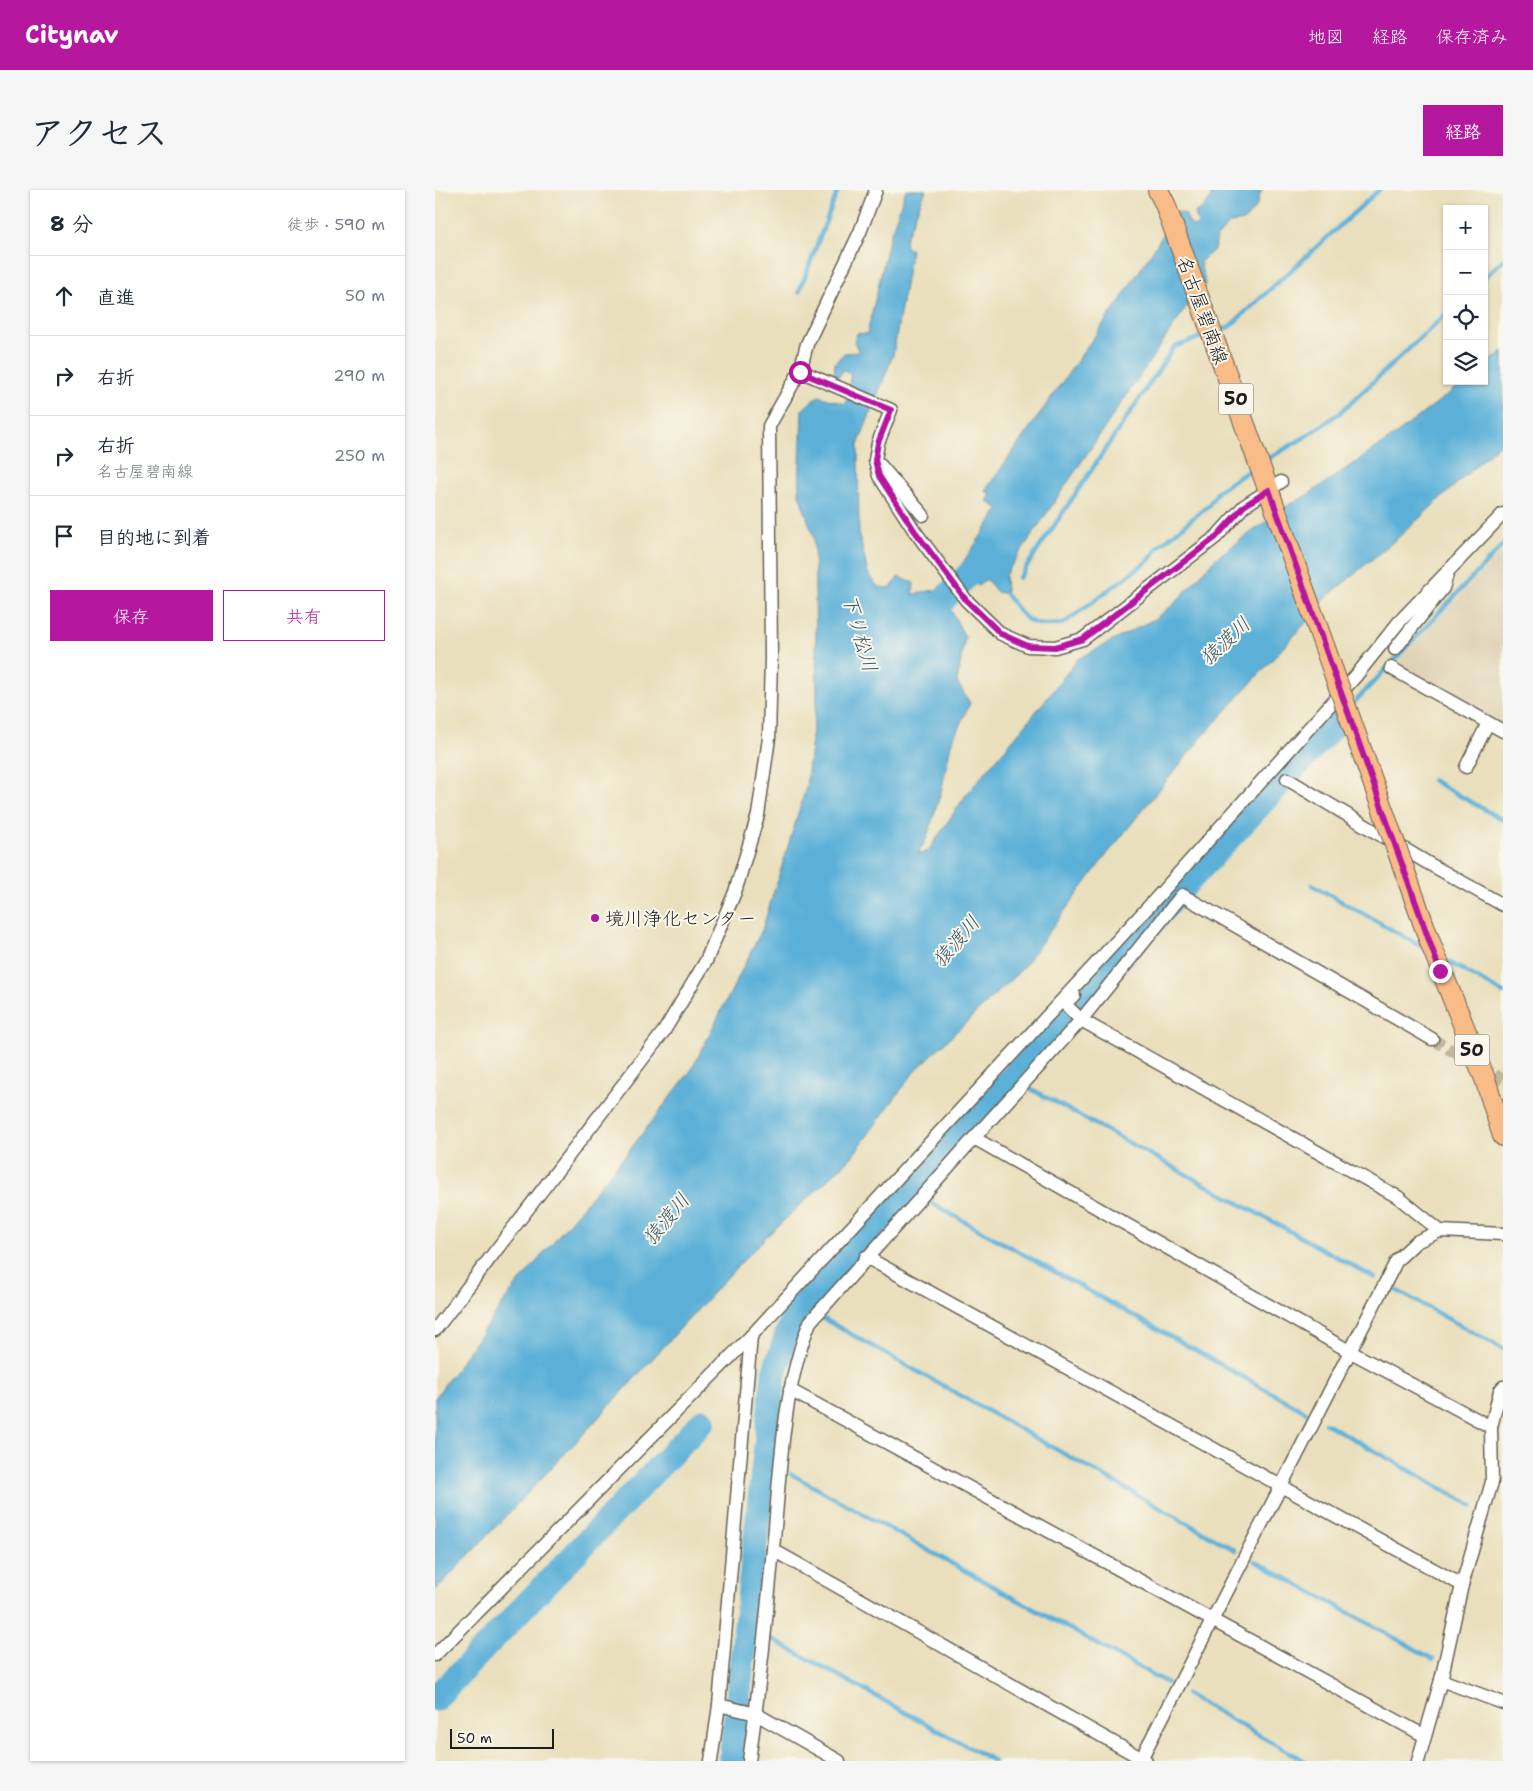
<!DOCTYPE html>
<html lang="ja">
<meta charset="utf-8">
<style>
:root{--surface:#fff;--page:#f6f6f7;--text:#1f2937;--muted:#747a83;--line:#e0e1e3;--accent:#b5179e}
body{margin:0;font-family:"Shantell Sans","Klee One",sans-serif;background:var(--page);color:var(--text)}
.controls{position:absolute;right:15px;top:15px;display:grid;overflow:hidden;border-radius:0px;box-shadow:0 1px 4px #0004}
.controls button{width:45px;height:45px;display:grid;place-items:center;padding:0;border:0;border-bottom:1px solid var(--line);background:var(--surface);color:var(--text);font:25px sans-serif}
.scale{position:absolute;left:15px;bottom:12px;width:104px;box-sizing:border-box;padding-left:5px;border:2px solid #1c1c1c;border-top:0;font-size:14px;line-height:18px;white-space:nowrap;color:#1c1c1c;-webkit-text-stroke:4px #fbf7ec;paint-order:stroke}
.stop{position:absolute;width:15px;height:15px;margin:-11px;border:4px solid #b5179e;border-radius:50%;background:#fff}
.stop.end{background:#b5179e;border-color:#fff;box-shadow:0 1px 5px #0008}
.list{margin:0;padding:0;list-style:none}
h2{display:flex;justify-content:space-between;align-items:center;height:65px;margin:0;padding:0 20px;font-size:21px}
h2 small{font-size:16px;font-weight:400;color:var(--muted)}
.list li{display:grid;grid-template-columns:32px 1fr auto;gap:15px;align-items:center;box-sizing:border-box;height:80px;padding:0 20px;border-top:1px solid var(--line)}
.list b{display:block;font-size:19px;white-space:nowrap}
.list p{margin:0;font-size:16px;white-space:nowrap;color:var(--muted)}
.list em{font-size:16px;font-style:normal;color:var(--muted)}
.actions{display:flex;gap:10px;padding:15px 20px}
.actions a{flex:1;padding:11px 0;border:1px solid var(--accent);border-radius:0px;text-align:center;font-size:18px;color:var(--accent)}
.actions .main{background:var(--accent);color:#fff}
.icon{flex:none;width:28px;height:28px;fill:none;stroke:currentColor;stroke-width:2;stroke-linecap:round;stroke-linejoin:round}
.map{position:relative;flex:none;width:1068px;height:1571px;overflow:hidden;border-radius:0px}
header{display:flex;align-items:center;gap:30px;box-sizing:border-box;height:70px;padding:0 25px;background:var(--accent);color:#fff}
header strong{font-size:24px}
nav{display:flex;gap:28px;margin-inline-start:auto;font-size:18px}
.intro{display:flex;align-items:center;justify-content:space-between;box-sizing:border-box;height:120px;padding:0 30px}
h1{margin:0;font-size:35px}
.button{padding:12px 22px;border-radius:0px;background:var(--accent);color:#fff;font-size:18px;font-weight:700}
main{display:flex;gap:30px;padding:0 30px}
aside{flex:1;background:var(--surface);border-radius:0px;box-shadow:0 1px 4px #0004}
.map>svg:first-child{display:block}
.built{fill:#ded2b4}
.water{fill:#5cb0d8;stroke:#3c667a}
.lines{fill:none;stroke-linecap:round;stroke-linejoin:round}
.stream{stroke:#5cb0d8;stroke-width:4.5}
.river{stroke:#5cb0d8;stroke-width:25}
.street-tunnel{stroke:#c0b89c;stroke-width:12;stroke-dasharray:12 6;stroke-linecap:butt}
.street-casing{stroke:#646054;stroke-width:15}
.primary-casing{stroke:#646054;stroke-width:22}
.street{stroke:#fff;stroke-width:12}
.primary{stroke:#f9bc89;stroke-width:20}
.primary-bridge-casing{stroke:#646054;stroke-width:22;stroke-linecap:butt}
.primary-bridge{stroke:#f9bc89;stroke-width:20}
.route{stroke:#b5179e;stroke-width:6}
.poi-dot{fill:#b5179e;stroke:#fbf7ec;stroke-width:2}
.labels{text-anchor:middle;stroke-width:4;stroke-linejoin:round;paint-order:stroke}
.shield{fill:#fbf7ec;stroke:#5f5e5a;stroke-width:1}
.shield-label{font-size:18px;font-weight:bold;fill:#1c1c1c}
.street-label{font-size:19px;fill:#1c1c1c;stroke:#fbf7ec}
.poi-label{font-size:19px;fill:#1c1c1c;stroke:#fbf7ec;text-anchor:start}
.water-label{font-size:20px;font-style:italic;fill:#365767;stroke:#fbf7ec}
</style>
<header>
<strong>Citynav</strong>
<nav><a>地図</a><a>経路</a><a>保存済み</a></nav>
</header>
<div class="intro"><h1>アクセス</h1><a class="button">経路</a></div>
<main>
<aside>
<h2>8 分<small>徒歩 · 590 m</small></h2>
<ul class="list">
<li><svg class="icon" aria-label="ahead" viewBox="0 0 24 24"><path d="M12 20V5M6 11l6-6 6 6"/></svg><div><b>直進</b></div><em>50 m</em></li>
<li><svg class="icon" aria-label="right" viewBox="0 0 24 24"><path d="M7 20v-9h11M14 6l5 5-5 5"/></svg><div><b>右折</b></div><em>290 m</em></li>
<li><svg class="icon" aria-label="right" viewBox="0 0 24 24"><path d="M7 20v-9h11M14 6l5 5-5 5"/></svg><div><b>右折</b><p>名古屋碧南線</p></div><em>250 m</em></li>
<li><svg class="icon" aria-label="arrive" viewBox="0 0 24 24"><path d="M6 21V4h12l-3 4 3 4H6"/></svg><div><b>目的地に到着</b></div></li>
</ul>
<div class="actions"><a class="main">保存</a><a>共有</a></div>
</aside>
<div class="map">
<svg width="1068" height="1571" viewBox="0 0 1068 1571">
<rect width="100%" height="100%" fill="#fbf7ec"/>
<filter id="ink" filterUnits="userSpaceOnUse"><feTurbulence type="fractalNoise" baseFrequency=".02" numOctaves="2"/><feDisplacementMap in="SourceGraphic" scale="10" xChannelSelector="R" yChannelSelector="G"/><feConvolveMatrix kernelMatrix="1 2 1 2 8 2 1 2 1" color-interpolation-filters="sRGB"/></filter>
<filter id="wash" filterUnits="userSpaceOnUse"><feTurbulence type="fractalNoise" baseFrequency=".0096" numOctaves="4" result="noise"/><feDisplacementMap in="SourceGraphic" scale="20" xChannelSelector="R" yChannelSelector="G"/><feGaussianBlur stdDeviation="1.12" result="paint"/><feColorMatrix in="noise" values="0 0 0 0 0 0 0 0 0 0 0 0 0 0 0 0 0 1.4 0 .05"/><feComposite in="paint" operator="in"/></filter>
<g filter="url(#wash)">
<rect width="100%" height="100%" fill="#e9dfbc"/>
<!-- built -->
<polygon class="built" points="1068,361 1068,535 960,474"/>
<!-- water -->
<g class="water">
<polygon points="471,0 491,0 470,50 471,57 476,60 458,165 423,255 424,344 433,383 443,397 456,398 463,387 479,393 478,404 505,399 530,447 522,492 535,513 516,554 506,602 492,647 483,665 493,661 531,605 592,533 643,469 721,428 738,415 781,368 855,314 871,306 956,248 1030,191 1049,191 1049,176 1068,161 1068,251 965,346 887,411 875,428 768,546 706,622 669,668 585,781 479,882 416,968 330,1048 299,1080 154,1238 0,1401 0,1208 77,1101 190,966 257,879 327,740 371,598 382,505 379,348 364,304 367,220 383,206 411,214 416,183 408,180 404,187 399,185 400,173 409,163 424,162 419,152 422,143 432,144 456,42"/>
<path d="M778,0H828L826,1L821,17L809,31L795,33L782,47L779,60L765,72C766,81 770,86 770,95L754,113L570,385L571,404L562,402L551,389L543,396L539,391L532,398L523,385L530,380L527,374L564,319L552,311L556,305L550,301L686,109L743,22L750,24L755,34L759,37L763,34L760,22C771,18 775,11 778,0Z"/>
</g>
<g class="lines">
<!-- stream -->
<g class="stream">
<polyline points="1049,88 1068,70"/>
<polyline points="364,102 403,0"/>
<polyline points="782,142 794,137 944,0"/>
<polyline points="829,271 870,247 905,223 1012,123"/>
<polyline points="584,388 739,157 772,145"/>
<path d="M571,404C590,429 595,440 629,433L714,370L724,356L774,315L783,301L821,276"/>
<polyline points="916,516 1068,355"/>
<polyline points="900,534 908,525"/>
<polyline points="997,590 1068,630"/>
<polyline points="877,695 991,759"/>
<polyline points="1009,769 1068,803"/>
<polyline points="576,888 940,1088"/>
<polyline points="473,1000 871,1222"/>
<polyline points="959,1099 1068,1159"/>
<polyline points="366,1116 800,1360"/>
<polyline points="890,1233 1038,1316"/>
<polyline points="330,1270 335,1273"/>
<polyline points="356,1284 732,1493"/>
<polyline points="820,1371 998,1469"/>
<polyline points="311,1435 559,1571"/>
<polyline points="751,1504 870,1571"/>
</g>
<!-- river -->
<g class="river">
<polyline points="488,435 510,408 540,378"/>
<polyline points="0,1509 268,1231"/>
<polyline points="296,1571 339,1183 359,1124 633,826 745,701 900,534"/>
</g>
</g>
</g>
<g filter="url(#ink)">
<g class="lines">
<!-- street-tunnel -->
<polyline class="street-tunnel" points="997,849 1068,890"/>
<!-- street casing -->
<g class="street-casing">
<g id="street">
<polyline points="365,181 456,220 443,253 440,270 444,286 479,340 531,410 566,444 593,456 620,457 648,449 781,347 809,316 846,292"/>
<polyline points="445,275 488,325"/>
<polyline points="960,459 1008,398 1013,381"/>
<polyline points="956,478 1068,541"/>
<polyline points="1031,577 1053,533"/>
<polyline points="852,589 991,672 1068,715"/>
<polyline points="639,805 630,814 646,830 747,705 997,849"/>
<polyline points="539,948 646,830 963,1007 1005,1041"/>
<polyline points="431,1067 846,1296 1027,1395"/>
<polyline points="0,1140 229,841 271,771 300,702 323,625 334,548 336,468 334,236 365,181 372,154 425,42 441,0"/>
<polyline points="355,1200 990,1546"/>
<polyline points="1056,1237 1065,1201 1068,1197"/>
<polyline points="338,1360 711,1571"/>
<polyline points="0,1465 316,1146 716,714 920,487 964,432 1068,324"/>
<polyline points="1006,1490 1068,1513"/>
<polyline points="284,1515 321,1524 404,1571"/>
<polyline points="276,1571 284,1515 316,1146"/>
<path d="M314,1571C325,1493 333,1415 340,1337C346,1269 349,1196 375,1132L539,948L914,1161L1056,1237L1057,1292L1027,1395L1006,1490L983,1571"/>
<polyline points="705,1571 962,1070 981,1052 1005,1041 1068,1044"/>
</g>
</g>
<!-- primary casing -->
<g class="primary-casing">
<g id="primary">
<polyline points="723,0 730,14 836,307"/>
<polyline points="995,752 1050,889 1068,946"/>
</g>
</g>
<!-- street -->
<use href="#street" class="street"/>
<!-- primary -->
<use href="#primary" class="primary"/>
<!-- primary-bridge casing -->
<g class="primary-bridge-casing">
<polyline id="primary-bridge" points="836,307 995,752"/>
</g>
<!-- primary-bridge -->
<use href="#primary-bridge" class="primary-bridge"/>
</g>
</g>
<g class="lines" filter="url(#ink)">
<!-- route -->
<polyline class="route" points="365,182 456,220 443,253 440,270 444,286 479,340 531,410 566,444 593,456 620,457 648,449 781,347 809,316 834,300 1005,781"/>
</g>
<!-- markers -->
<circle class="poi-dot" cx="160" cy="728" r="5"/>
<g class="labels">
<!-- shield labels -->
<g class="shield">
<rect x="783.5" y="193.5" width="35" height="31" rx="4"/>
<rect x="1019.5" y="844.5" width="35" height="31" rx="4"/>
</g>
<g class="shield-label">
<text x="801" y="215">50</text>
<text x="1037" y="866">50</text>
</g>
<!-- street labels -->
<g class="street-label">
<text transform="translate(768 120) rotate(70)" y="7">名古屋碧南線</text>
</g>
<!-- poi labels -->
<g class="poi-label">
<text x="170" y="735">境川浄化センター</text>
</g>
<!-- water labels -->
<g class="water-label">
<text transform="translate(425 443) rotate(74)" y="7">下り松川</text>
<text transform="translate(790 451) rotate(-43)" y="7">猿渡川</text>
<text transform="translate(521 751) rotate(-49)" y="7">猿渡川</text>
<text transform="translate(231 1029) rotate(-50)" y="7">猿渡川</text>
</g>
</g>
</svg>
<div class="controls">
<button>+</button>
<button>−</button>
<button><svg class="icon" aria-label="locate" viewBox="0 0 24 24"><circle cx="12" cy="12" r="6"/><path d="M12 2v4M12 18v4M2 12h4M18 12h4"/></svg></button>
<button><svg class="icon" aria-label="layers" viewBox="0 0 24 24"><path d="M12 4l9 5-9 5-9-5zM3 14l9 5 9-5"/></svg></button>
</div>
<div class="scale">50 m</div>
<div class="stop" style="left:365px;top:182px"></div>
<div class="stop end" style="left:1005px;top:781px"></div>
</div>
</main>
